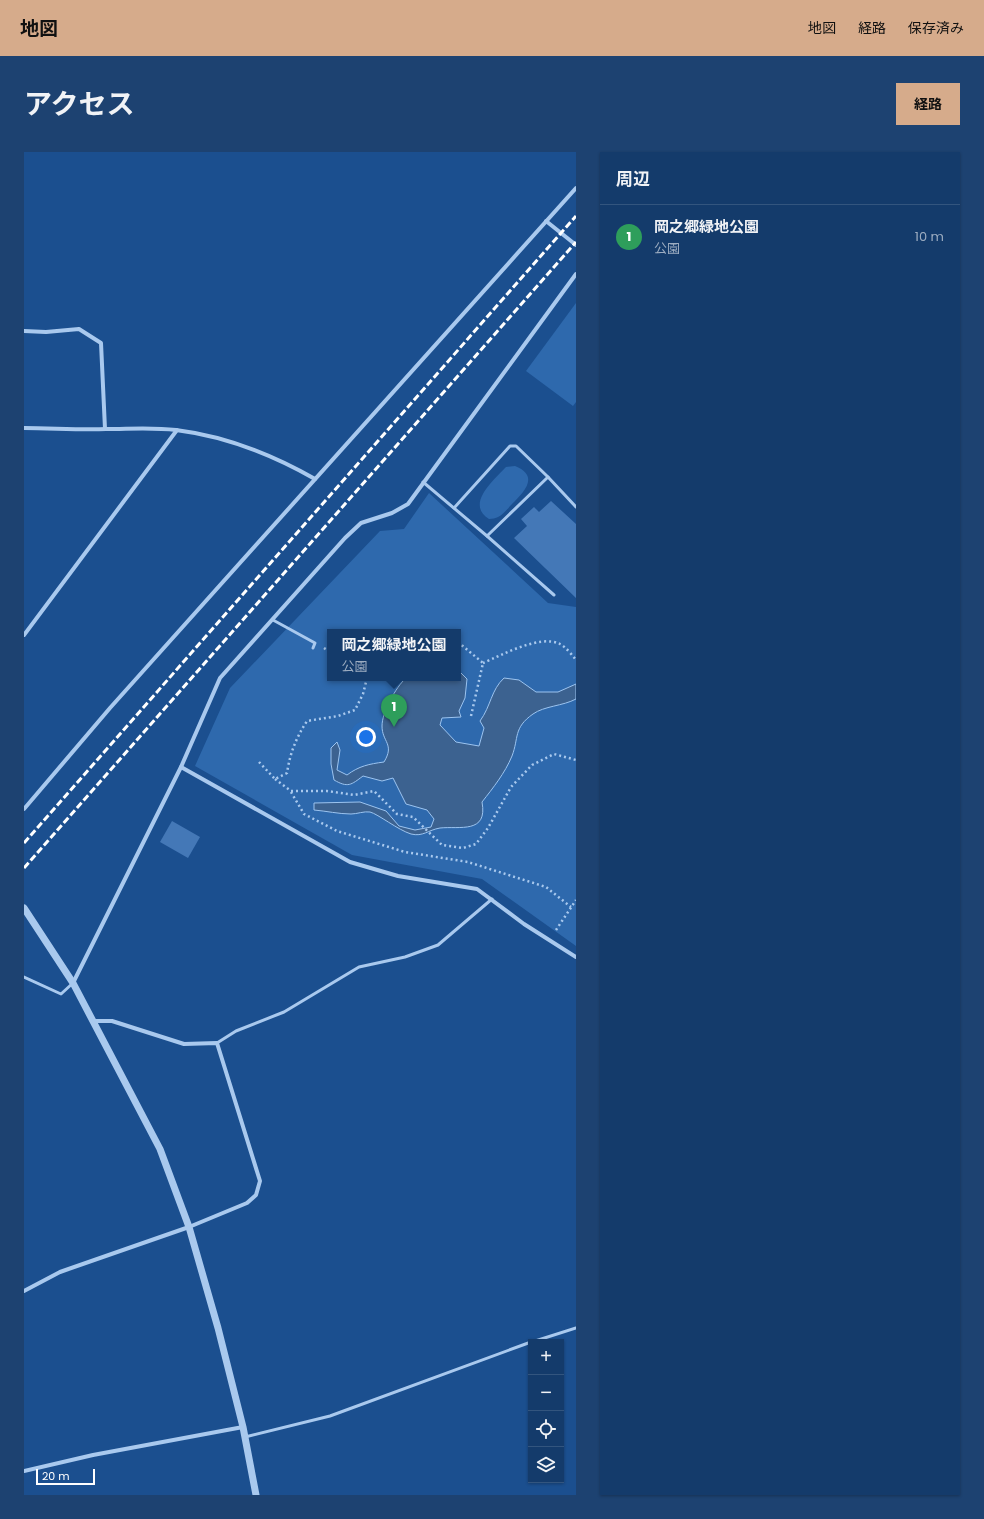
<!DOCTYPE html>
<html lang="ja">
<meta charset="utf-8">
<style>
:root{--surface:#143b6b;--page:#1d4271;--text:#f1f3f6;--muted:#9dadc1;--line:#33557e;--accent:#d6ab8b}
body{margin:0;font-family:Poppins,"Noto Sans JP",sans-serif;background:var(--page);color:var(--text)}
.controls{position:absolute;right:12px;bottom:12px;display:grid;overflow:hidden;border-radius:0px;box-shadow:0 1px 3px #0004}
.controls button{width:36px;height:36px;display:grid;place-items:center;padding:0;border:0;border-bottom:1px solid var(--line);background:var(--surface);color:var(--text);font:20px sans-serif}
.scale{position:absolute;left:12px;bottom:10px;width:59px;box-sizing:border-box;padding-left:4px;border:2px solid #fff;border-top:0;font-size:11px;line-height:14px;white-space:nowrap;color:#fff;-webkit-text-stroke:3px #1b4f8f;paint-order:stroke}
.you{position:absolute;left:342px;top:585px;width:14px;height:14px;margin:-10px;border:3px solid #fff;border-radius:50%;background:#1a73e8;box-shadow:0 0 0 6px #1a73e833}
.badge{display:grid;place-items:center;width:26px;height:26px;border-radius:50%;background:var(--accent);color:#fff;font-size:13px;font-weight:700}
.pin{position:absolute;translate:-50% -33px;filter:drop-shadow(0 1px 2px #0008)}
.pin::after{content:'';position:absolute;top:21px;width:14px;height:12px;background:inherit;clip-path:polygon(0 0,100% 0,50% 100%)}
.popup{position:absolute;left:303px;top:477px;width:134px;height:52px;box-sizing:border-box;display:grid;place-content:center;border-radius:0px;background:var(--surface);filter:drop-shadow(0 1px 3px #0005);font-size:13px;white-space:nowrap;color:var(--muted)}
.popup b{font-size:15px;color:var(--text)}
.popup::after{content:'';position:absolute;left:50%;top:100%;margin-left:-8px;border:8px solid transparent;border-top-color:var(--surface)}
.list{margin:0;padding:0;list-style:none}
h2{display:flex;justify-content:space-between;align-items:center;height:52px;margin:0;padding:0 16px;font-size:17px}
h2 small{font-size:13px;font-weight:400;color:var(--muted)}
.list li{display:grid;grid-template-columns:26px 1fr auto;gap:12px;align-items:center;box-sizing:border-box;height:64px;padding:0 16px;border-top:1px solid var(--line)}
.list b{display:block;font-size:15px;white-space:nowrap}
.list p{margin:0;font-size:13px;white-space:nowrap;color:var(--muted)}
.list em{font-size:13px;font-style:normal;color:var(--muted)}
.icon{flex:none;width:22px;height:22px;fill:none;stroke:currentColor;stroke-width:2;stroke-linecap:round;stroke-linejoin:round}
.map{position:relative;flex:none;width:552px;height:1343px;overflow:hidden;border-radius:0px}
header{display:flex;align-items:center;gap:24px;box-sizing:border-box;height:56px;padding:0 20px;background:var(--accent);color:#111}
header strong{font-size:19px}
nav{display:flex;gap:22px;margin-inline-start:auto;font-size:14px}
.intro{display:flex;align-items:center;justify-content:space-between;box-sizing:border-box;height:96px;padding:0 24px}
h1{margin:0;font-size:28px}
.button{padding:10px 18px;border-radius:0px;background:var(--accent);color:#111;font-size:14px;font-weight:700}
main{display:flex;gap:24px;padding:0 24px}
aside{flex:1;background:var(--surface);border-radius:0px;box-shadow:0 1px 3px #0004}
.map>svg:first-child{display:block}
.green{fill:#2e69ad;fill-rule:evenodd}
.water{fill:#3c6290;stroke:#9cc4f0}
.building{fill:#4478b7}
.lines{fill:none;stroke-linecap:round;stroke-linejoin:round}
.path{stroke:#a9c9ee;stroke-width:2.5;stroke-dasharray:2 3;stroke-linecap:butt}
.service{stroke:#a9c9ee;stroke-width:3}
.minor{stroke:#a9c9ee;stroke-width:4}
.tertiary{stroke:#a9c9ee;stroke-width:7}
.rail{stroke:#fff;stroke-width:3;stroke-dasharray:7 3;stroke-linecap:butt}
</style>
<header>
<strong>地図</strong>
<nav><a>地図</a><a>経路</a><a>保存済み</a></nav>
</header>
<div class="intro"><h1>アクセス</h1><a class="button">経路</a></div>
<main>
<div class="map">
<svg width="552" height="1343" viewBox="0 0 552 1343">
<rect width="100%" height="100%" fill="#1b4f8f"/>
<!-- green -->
<g class="green">
<polygon points="552,151 552,250 549,254 502,219"/>
<path d="M491,314C516,324 500,340 488,352C484,356 479,363 474,365C472,366 468,367 465,367C441,352 470,328 482,315Z"/>
<path d="M405,341L524,451L552,455V794L458,727L328,703L171,614L206,536L356,379L380,377ZM306,480H434V526H306Z"/>
</g>
<!-- water -->
<path class="water" d="M434,518L443,527L441,546L435,559L437,565L418,566L416,573L432,590L455,594L460,576L456,569C467,554 467,538 480,526L495,528L512,540H534L552,532V547C539,554 520,554 509,562C489,576 495,586 488,604C481,621 469,636 458,650C464,682 436,674 416,676C404,678 399,685 387,682C374,678 354,662 346,660C340,659 333,662 327,662C315,662 302,659 290,658V651L336,650L362,659L375,674L391,678L407,675L410,667L403,658L382,652L369,626L358,629L339,624C327,633 324,636 310,628L307,612V596L313,590L316,598L313,618L323,623C335,614 345,612 360,610C371,592 358,590 358,574C358,560 372,535 382,526H434Z"/>
<!-- building -->
<g class="building">
<polygon points="527,349 552,372 552,446 490,386 503,374 497,367 510,355 515,360"/>
<polygon points="148,669 176,685 164,706 136,690"/>
</g>
<g class="lines">
<!-- path -->
<g class="path">
<polyline points="434,490 459,511 447,564"/>
<polyline points="300,496 306,500"/>
<path d="M459,511C478,503 516,482 536,492C542,495 548,503 552,508"/>
<path d="M235,610L251,627L263,621C266,601 272,586 283,569L314,564L331,558L339,542L343,526"/>
<polyline points="251,627 267,639 303,639 330,643 350,639 373,662 389,665 418,693 439,696 452,692 464,676 487,635 508,613 530,602 552,608"/>
<polyline points="267,640 280,662 313,679 381,700 444,710 522,735 547,755"/>
<polyline points="532,778 552,748"/>
</g>
<!-- service -->
<g class="service">
<polyline points="399,330 463,384 524,325"/>
<polyline points="430,356 486,294 492,294 524,325 552,355"/>
<polyline points="463,384 530,443"/>
<polyline points="249,468 291,491 289,496"/>
<polyline points="0,825 37,842 49,831"/>
<polyline points="193,891 212,879 260,860 335,815 381,805 414,793 468,747"/>
<polyline points="508,1190 552,1176"/>
<polyline points="221,1285 306,1264 507,1190"/>
</g>
<!-- minor -->
<g class="minor">
<polyline points="522,69 552,93"/>
<polyline points="0,179 22,180 55,177 77,191 81,277"/>
<path d="M0,276C27,276 55,278 82,277C105,277 128,275 152,278C200,284 249,303 291,327"/>
<polyline points="0,483 153,278"/>
<polyline points="157,615 326,710 374,724 453,737 500,772 552,805"/>
<polyline points="0,657 86,556 552,36"/>
<polyline points="49,831 157,615 196,526 321,386 337,371 368,361 384,352 552,122"/>
<polyline points="0,1139 36,1120 165,1075 223,1051 232,1043 236,1029 193,891 160,892 88,869 68,869"/>
<polyline points="0,1319 69,1303 219,1275"/>
</g>
<!-- tertiary -->
<polyline class="tertiary" points="0,756 49,831 136,997 165,1075 194,1176 219,1275 232,1343"/>
<!-- rail -->
<g class="rail">
<polyline points="0,691 552,64"/>
<polyline points="0,716 552,90"/>
</g>
</g>
</svg>
<div class="controls">
<button>+</button>
<button>−</button>
<button><svg class="icon" aria-label="locate" viewBox="0 0 24 24"><circle cx="12" cy="12" r="6"/><path d="M12 2v4M12 18v4M2 12h4M18 12h4"/></svg></button>
<button><svg class="icon" aria-label="layers" viewBox="0 0 24 24"><path d="M12 4l9 5-9 5-9-5zM3 14l9 5 9-5"/></svg></button>
</div>
<div class="scale">20 m</div>
<div class="you"></div>
<div class="pin badge" style="left:370px;top:575px;background:#2e9e5b">1</div>
<div class="popup"><b>岡之郷緑地公園</b>公園</div>
</div>
<aside>
<h2>周辺<small></small></h2>
<ul class="list">
<li><span class="badge" style="background:#2e9e5b">1</span><div><b>岡之郷緑地公園</b><p>公園</p></div><em>10 m</em></li>
</ul>
</aside>
</main>
